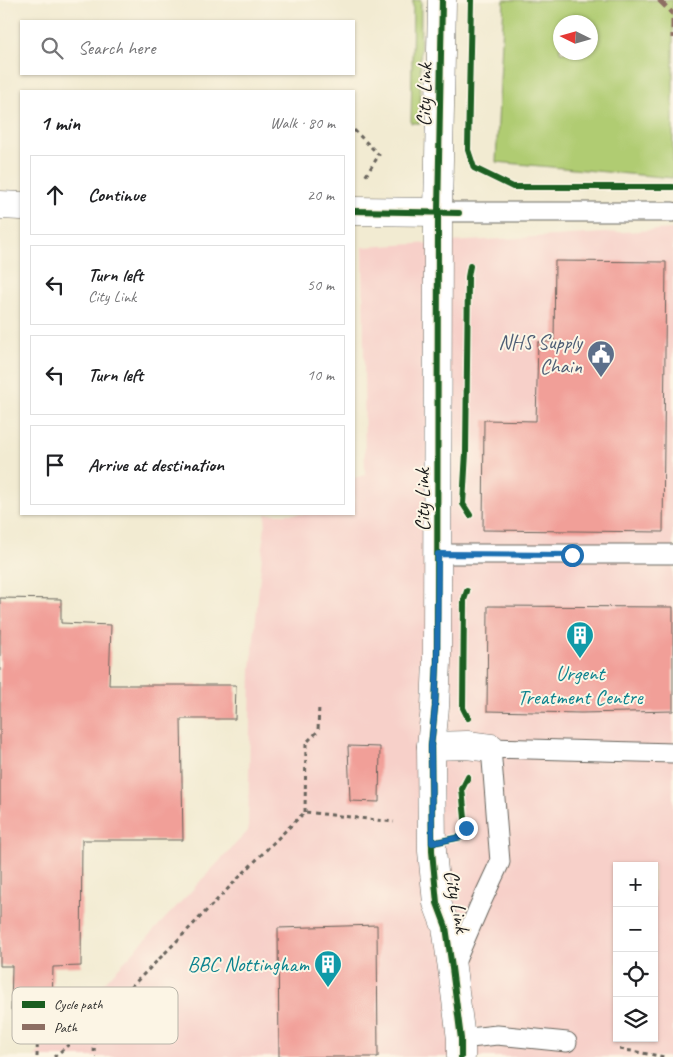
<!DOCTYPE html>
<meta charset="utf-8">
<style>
:root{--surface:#fff;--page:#f6f6f6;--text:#202124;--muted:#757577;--line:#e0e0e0}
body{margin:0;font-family:Caveat,sans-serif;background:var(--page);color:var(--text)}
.controls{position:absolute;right:15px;bottom:15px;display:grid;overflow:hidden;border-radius:0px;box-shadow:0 1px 4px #0004}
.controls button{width:45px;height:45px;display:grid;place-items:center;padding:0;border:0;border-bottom:1px solid var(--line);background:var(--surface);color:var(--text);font:25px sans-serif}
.compass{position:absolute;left:553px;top:15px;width:45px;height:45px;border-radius:50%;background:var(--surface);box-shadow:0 1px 4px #0004;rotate:275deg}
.stop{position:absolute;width:15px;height:15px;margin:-11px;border:4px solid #1f6fb2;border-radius:50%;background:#fff}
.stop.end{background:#1f6fb2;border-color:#fff;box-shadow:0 1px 5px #0008}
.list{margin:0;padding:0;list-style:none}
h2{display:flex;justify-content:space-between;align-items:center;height:65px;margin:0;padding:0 20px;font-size:21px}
h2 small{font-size:16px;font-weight:400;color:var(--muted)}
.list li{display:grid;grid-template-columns:32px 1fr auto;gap:15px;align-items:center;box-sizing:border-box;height:80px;margin:0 10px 10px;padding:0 10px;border:1px solid var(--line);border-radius:0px}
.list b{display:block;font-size:19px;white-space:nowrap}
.list p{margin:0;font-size:16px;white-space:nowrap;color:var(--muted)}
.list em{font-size:16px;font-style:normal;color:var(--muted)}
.icon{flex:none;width:28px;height:28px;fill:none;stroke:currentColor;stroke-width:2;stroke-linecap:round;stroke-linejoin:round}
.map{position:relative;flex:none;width:673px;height:1057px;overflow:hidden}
.search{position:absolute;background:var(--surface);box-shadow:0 1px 4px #0004;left:20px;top:20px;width:335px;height:55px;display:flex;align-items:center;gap:12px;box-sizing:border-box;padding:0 18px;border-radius:0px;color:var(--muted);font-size:19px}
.panel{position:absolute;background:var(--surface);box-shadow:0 1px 4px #0004;left:20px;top:90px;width:335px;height:425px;border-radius:0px}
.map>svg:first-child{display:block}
.built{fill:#f7d0c9;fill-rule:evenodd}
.green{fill:#b0cc72;stroke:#667447;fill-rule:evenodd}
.building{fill:#f19f98}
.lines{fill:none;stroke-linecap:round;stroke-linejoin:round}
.lane-casing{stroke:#67645c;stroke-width:21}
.street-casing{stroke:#67645c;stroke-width:29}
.path{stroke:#67645c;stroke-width:3;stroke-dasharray:4 4;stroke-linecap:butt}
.lane{stroke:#fff;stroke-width:19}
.street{stroke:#fff;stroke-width:28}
.quiet{stroke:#8d6e63;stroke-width:5;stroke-dasharray:10 5;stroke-linecap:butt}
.cycleway-casing{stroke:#fcf5e5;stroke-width:9}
.cycleway{stroke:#1b5e20;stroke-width:6}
.route{stroke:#1f6fb2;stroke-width:6}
.labels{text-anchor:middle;stroke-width:4;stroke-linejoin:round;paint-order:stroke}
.street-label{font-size:21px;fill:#1c1c1c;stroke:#fcf5e5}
.service-label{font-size:21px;fill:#4e5e75;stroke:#fcf5e5;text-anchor:end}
.culture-label{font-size:21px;fill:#0d838f;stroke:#fcf5e5}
.key{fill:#fcf5e5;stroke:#b9b4a9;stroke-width:1}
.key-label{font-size:14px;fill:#1c1c1c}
</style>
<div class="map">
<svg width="673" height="1057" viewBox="0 0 673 1057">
<rect width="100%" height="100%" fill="#fcf5e5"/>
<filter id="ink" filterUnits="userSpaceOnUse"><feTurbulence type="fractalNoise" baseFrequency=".02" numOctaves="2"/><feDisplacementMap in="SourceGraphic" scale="10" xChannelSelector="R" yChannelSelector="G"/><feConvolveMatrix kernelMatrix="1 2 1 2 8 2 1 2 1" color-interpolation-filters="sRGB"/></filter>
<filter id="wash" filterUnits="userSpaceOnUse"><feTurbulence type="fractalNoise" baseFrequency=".0096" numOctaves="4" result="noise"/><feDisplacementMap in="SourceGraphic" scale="20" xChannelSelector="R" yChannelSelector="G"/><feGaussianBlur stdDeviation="1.12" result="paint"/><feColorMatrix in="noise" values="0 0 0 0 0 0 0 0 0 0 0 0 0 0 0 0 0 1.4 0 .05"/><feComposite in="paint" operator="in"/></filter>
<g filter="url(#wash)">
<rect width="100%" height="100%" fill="#f2ebd2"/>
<!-- built -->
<path class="built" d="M673,229V1057H34L248,831L251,669L266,514H354V478L365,475L363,247ZM617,866H654V1038H617Z"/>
<!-- green -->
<g class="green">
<polygon points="413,0 421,0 420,123 411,123"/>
<path d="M504,0H673V178L496,162ZM560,22H590V52H560Z"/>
</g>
<g id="blocks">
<!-- building -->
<g class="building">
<polygon points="555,261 666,262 663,532 483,530 484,420 536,421 538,342 554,342"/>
<polygon points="0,598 61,599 61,623 111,625 109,685 236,685 235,719 181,719 183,840 82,840 81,966 53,967 52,1009 11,1010 12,966 0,966"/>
<polygon points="488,606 673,607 673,711 581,713 487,711"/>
<polygon points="348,746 380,747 379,802 350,801"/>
<polygon points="377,925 378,1057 279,1057 278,928"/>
</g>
</g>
</g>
<g filter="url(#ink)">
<use href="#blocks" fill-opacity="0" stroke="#67645c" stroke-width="1"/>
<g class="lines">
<!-- lane casing -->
<g class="lane-casing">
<g id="lane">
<polyline points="438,212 673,212"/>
<polyline points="438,554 673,554"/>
<polyline points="453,967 479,907 500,862 491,748 673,753"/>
<polyline points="461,1039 497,1035 567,1042"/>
</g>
</g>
<!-- street casing -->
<g class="street-casing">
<g id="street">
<polyline points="442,0 438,212 437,662 435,707 431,746 432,851 437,903 446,927 452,968 461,1039 461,1057"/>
<polyline points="0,205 21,206"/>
<polyline points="354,211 438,212"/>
<polyline points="431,746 467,745 491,748"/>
</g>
</g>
<!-- path -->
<g class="path">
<polyline points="354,130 379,155 365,177"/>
<polyline points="305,812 306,743 318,731 319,705"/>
<polyline points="620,1049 665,1057"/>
<polyline points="37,1057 38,1020 95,1022 94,1057"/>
<path d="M54,1057C143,982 220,893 305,812L394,822"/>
</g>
<!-- lane -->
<use href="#lane" class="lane"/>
<!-- street -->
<use href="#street" class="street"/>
<!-- quiet -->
<g class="quiet">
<polyline points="659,0 673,14"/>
<polyline points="673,19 673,38"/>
</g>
<!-- cycleway casing -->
<g class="cycleway-casing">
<g id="cycleway">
<polyline points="442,0 438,212 437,662 435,707 431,746 432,851 437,903 446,927 452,968 461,1039 461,1057"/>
<polyline points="471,0 468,150 474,168 513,187 673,187"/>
<polyline points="354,211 459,213"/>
<polyline points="470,266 468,277 466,452 463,504 470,515"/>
<polyline points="467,591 464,600 463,708 468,718"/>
<polyline points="432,843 461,837 466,828 462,789 468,777"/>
</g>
</g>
<!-- cycleway -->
<use href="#cycleway" class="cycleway"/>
</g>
</g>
<g class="lines" filter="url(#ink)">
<!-- route -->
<polyline class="route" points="466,828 461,837 432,843 431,746 435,707 437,662 438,554 572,555"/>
</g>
<!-- icons -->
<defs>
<g id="civic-pin" transform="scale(1.4375)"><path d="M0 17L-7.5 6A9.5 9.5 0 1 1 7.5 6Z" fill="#5c6f8a" stroke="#fcf5e5"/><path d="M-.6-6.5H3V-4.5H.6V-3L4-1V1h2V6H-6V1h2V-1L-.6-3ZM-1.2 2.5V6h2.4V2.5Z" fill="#fff"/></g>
<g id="building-pin" transform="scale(1.4375)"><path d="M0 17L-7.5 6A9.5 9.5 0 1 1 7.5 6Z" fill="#0f9aa8" stroke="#fcf5e5"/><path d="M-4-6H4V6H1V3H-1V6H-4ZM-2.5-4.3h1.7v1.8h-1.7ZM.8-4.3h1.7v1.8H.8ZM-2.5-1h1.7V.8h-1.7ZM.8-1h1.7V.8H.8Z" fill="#fff"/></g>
</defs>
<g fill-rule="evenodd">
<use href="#civic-pin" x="601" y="354"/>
<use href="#building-pin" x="580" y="635"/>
<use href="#building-pin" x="328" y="964"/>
</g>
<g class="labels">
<!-- street labels -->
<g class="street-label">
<text transform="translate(424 95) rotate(-89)" y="7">City Link</text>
<text transform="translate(422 500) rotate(-90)" y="7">City Link</text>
<text transform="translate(457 901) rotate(79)" y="7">City Link</text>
</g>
<!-- service labels -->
<g class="service-label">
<text x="582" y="349">NHS Supply<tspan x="582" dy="24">Chain</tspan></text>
</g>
<!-- culture labels -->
<g class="culture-label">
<text x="580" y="680">Urgent<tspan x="580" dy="24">Treatment Centre</tspan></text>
<text x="309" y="971" text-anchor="end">BBC Nottingham</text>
</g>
</g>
<!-- legend -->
<rect x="12" y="987" width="166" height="57" rx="8" class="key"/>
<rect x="22" y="1001" width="23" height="7" fill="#1b5e20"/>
<rect x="22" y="1024" width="23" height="6" fill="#8d6e63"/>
<g class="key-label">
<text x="54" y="1009">Cycle path</text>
<text x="54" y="1032">Path</text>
</g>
</svg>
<div class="controls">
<button>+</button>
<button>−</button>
<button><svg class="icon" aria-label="locate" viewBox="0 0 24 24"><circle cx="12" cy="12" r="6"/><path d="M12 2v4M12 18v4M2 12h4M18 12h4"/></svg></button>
<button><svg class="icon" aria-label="layers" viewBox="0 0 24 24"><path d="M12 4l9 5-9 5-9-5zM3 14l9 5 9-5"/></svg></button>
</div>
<svg class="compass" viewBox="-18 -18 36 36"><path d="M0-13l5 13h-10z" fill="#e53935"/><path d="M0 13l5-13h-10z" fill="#757577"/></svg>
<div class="stop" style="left:572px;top:555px"></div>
<div class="stop end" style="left:466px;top:828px"></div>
<div class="search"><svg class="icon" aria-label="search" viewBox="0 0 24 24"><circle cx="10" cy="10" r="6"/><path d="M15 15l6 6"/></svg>Search here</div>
<section class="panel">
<h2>1 min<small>Walk · 80 m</small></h2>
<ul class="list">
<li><svg class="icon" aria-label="ahead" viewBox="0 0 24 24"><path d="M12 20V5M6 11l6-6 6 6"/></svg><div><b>Continue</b></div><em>20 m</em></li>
<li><svg class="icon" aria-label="left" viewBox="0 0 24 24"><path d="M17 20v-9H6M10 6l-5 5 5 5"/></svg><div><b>Turn left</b><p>City Link</p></div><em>50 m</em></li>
<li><svg class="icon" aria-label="left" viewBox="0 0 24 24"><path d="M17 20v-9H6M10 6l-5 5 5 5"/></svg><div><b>Turn left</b></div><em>10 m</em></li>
<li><svg class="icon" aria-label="arrive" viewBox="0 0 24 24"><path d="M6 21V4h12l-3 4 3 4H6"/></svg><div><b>Arrive at destination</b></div></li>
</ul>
</section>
</div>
